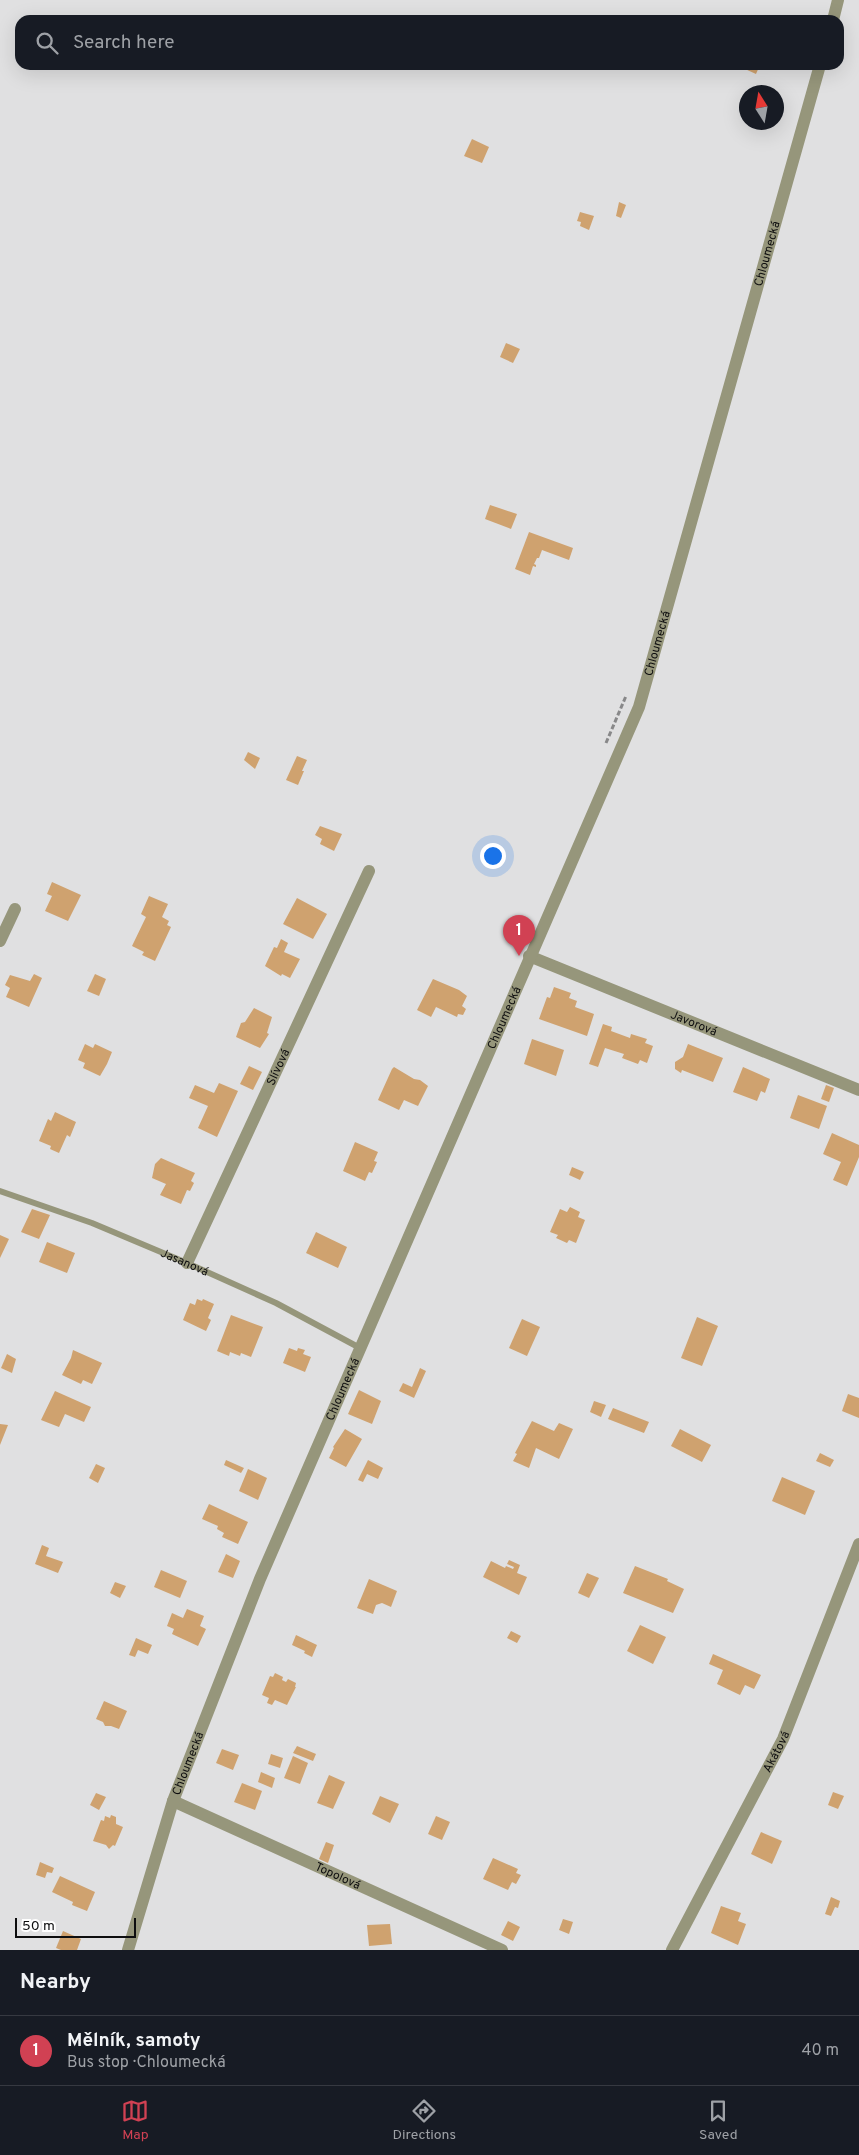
<!DOCTYPE html>
<meta charset="utf-8">
<style>
:root{--surface:#171b24;--page:#20242c;--text:#f1f3f6;--muted:#9ea1a6;--line:#363941;--accent:#d14153}
body{margin:0;font-family:Overpass,sans-serif;background:var(--page);color:var(--text)}
.compass{position:absolute;left:739px;top:85px;width:45px;height:45px;border-radius:50%;background:var(--surface);box-shadow:0 5px 20px #0002;rotate:349deg}
.scale{position:absolute;left:15px;bottom:12px;width:121px;box-sizing:border-box;padding-left:5px;border:2px solid #0e0e0f;border-top:0;font-size:14px;line-height:18px;white-space:nowrap;color:#0e0e0f;-webkit-text-stroke:4px #fff;paint-order:stroke}
.you{position:absolute;left:492px;top:855px;width:18px;height:18px;margin:-12px;border:4px solid #fff;border-radius:50%;background:#1a73e8;box-shadow:0 0 0 8px #1a73e833}
.badge{display:grid;place-items:center;width:32px;height:32px;border-radius:50%;background:var(--accent);color:#fff;font-size:16px;font-weight:700}
.pin{position:absolute;translate:-50% -41px;filter:drop-shadow(0 1px 2px #0008)}
.pin::after{content:'';position:absolute;top:26px;width:18px;height:15px;background:inherit;clip-path:polygon(0 0,100% 0,50% 100%)}
.list{margin:0;padding:0;list-style:none}
h2{display:flex;justify-content:space-between;align-items:center;height:65px;margin:0;padding:0 20px;font-size:21px}
h2 small{font-size:16px;font-weight:400;color:var(--muted)}
.list li{display:grid;grid-template-columns:32px 1fr auto;gap:15px;align-items:center;box-sizing:border-box;height:70px;padding:0 20px;border-top:1px solid var(--line)}
.list b{display:block;font-size:19px;white-space:nowrap}
.list p{margin:0;font-size:16px;white-space:nowrap;color:var(--muted)}
.list em{font-size:16px;font-style:normal;color:var(--muted)}
.icon{flex:none;width:28px;height:28px;fill:none;stroke:currentColor;stroke-width:2;stroke-linecap:round;stroke-linejoin:round}
.map{position:relative;flex:none;width:859px;height:1950px;overflow:hidden}
.search{position:absolute;background:var(--surface);box-shadow:0 5px 20px #0002;left:15px;right:15px;top:15px;height:55px;display:flex;align-items:center;gap:12px;box-sizing:border-box;padding:0 18px;border-radius:15px;color:var(--muted);font-size:19px}
.sheet{height:135px;background:var(--surface)}
nav{display:flex;justify-content:space-around;align-items:center;box-sizing:border-box;height:70px;border-top:1px solid var(--line);background:var(--surface);font-size:14px;color:var(--muted)}
nav a{display:grid;justify-items:center;gap:2px}
nav .on{color:var(--accent)}
.map>svg:first-child{display:block}
.building{fill:#cfa26f}
.lines{fill:none;stroke-linecap:round;stroke-linejoin:round}
.path{stroke:#888889;stroke-width:3;stroke-dasharray:5 2.5;stroke-linecap:butt}
.lane{stroke:#96967b;stroke-width:6}
.street{stroke:#96967b;stroke-width:12}
.labels{text-anchor:middle;stroke-width:4;stroke-linejoin:round;paint-order:stroke}
.street-label{font-size:12px;fill:#0e0e0f;stroke:#fff}
</style>
<div class="map">
<svg width="859" height="1950" viewBox="0 0 859 1950">
<rect width="100%" height="100%" fill="#e0e0e1"/>
<!-- building -->
<g class="building">
<polygon points="747,65 760,65 756,74 745,69"/>
<polygon points="472,139 489,147 482,163 464,156"/>
<polygon points="619,202 626,205 621,218 616,216"/>
<polygon points="580,212 594,216 589,230 580,226 581,222 577,221"/>
<polygon points="506,343 520,349 513,363 500,357"/>
<polygon points="490,505 517,514 511,529 485,519"/>
<polygon points="529,532 573,548 569,560 542,550 539,558 537,558 534,564 536,565 536,567 533,566 530,575 515,569"/>
<polygon points="248,752 260,758 255,769 244,760"/>
<polygon points="297,756 307,760 302,771 304,771 298,785 286,780"/>
<polygon points="320,826 342,834 334,851 320,844 322,839 315,835"/>
<polygon points="52,882 81,895 68,921 45,911 52,896 47,894"/>
<polygon points="149,896 168,904 162,917 169,921 167,925 171,927 155,961 142,955 144,952 132,946 146,917 141,914"/>
<polygon points="297,898 327,914 313,939 283,924"/>
<polygon points="281,939 288,943 284,952 300,959 290,978 282,974 281,976 265,966 274,947 277,948"/>
<polygon points="34,974 42,978 29,1007 6,997 10,988 5,985 10,975 30,981"/>
<polygon points="95,974 106,979 99,996 87,991"/>
<polygon points="433,979 459,990 467,996 462,1006 466,1009 463,1015 458,1014 457,1017 436,1007 431,1017 417,1010"/>
<polygon points="554,987 571,993 569,998 577,1001 575,1007 594,1014 587,1036 539,1019 547,997 550,998"/>
<polygon points="254,1008 272,1017 267,1033 269,1034 260,1048 236,1037 241,1023 245,1022"/>
<polygon points="603,1024 612,1027 611,1031 630,1038 631,1034 647,1039 645,1043 653,1046 647,1063 640,1060 638,1064 622,1058 624,1054 605,1048 598,1067 589,1064"/>
<polygon points="532,1039 564,1050 556,1076 524,1064"/>
<polygon points="85,1044 93,1048 95,1044 112,1052 107,1064 100,1076 83,1068 85,1063 78,1060"/>
<polygon points="688,1044 723,1058 713,1082 682,1070 681,1073 675,1069 675,1062 683,1057"/>
<polygon points="249,1066 262,1072 253,1090 240,1084"/>
<polygon points="394,1067 414,1079 420,1080 428,1086 418,1106 404,1100 399,1110 378,1100 392,1069"/>
<polygon points="743,1067 770,1079 765,1093 761,1091 757,1101 733,1092"/>
<polygon points="219,1083 238,1091 217,1137 198,1128 208,1106 189,1098 195,1085 214,1093"/>
<polygon points="826,1085 834,1088 829,1102 821,1099"/>
<polygon points="798,1095 827,1106 819,1129 790,1118"/>
<polygon points="55,1112 76,1122 70,1137 67,1135 59,1153 50,1149 51,1146 39,1141 48,1119 51,1121"/>
<polygon points="832,1133 859,1145 859,1157 847,1186 833,1180 841,1162 823,1154"/>
<polygon points="355,1142 378,1152 374,1161 377,1162 372,1173 369,1172 365,1181 343,1171"/>
<polygon points="161,1158 195,1173 191,1181 194,1183 190,1191 187,1190 181,1204 160,1195 166,1184 152,1178 155,1164"/>
<polygon points="572,1167 584,1172 580,1180 569,1175"/>
<polygon points="570,1207 580,1212 578,1217 585,1220 576,1243 569,1240 567,1243 556,1238 558,1235 550,1232 560,1209 567,1212"/>
<polygon points="32,1209 50,1215 39,1239 21,1232"/>
<polygon points="316,1232 347,1247 338,1268 306,1253"/>
<polygon points="0,1235 9,1239 0,1258"/>
<polygon points="47,1242 75,1253 67,1273 39,1262"/>
<polygon points="197,1299 202,1301 203,1299 214,1304 208,1318 211,1320 206,1331 183,1320 190,1303 195,1305"/>
<polygon points="231,1315 263,1327 251,1357 241,1353 240,1356 230,1352 229,1356 217,1351"/>
<polygon points="697,1317 718,1326 702,1366 681,1358"/>
<polygon points="522,1319 540,1327 527,1356 509,1348"/>
<polygon points="289,1348 297,1351 298,1348 305,1350 303,1354 311,1357 305,1372 283,1363"/>
<polygon points="73,1350 102,1363 92,1384 83,1380 81,1384 62,1375 71,1358"/>
<polygon points="7,1354 16,1359 12,1373 1,1368"/>
<polygon points="420,1368 426,1371 414,1398 399,1391 403,1383 412,1387"/>
<polygon points="359,1390 381,1401 372,1424 348,1414"/>
<polygon points="55,1391 91,1407 84,1422 65,1414 59,1427 41,1420"/>
<polygon points="848,1394 859,1398 859,1418 842,1411"/>
<polygon points="594,1401 606,1405 601,1417 590,1412"/>
<polygon points="613,1408 649,1422 644,1433 608,1419"/>
<polygon points="532,1421 554,1431 559,1423 573,1429 559,1459 536,1448 529,1468 513,1461 517,1454 515,1453"/>
<polygon points="0,1424 8,1425 0,1445"/>
<polygon points="345,1429 362,1439 346,1467 329,1458 334,1448 333,1447"/>
<polygon points="680,1429 711,1445 702,1462 671,1446"/>
<polygon points="820,1453 834,1460 830,1467 816,1461"/>
<polygon points="226,1460 244,1468 241,1473 224,1465"/>
<polygon points="368,1460 383,1468 378,1479 367,1474 363,1482 358,1480"/>
<polygon points="96,1464 105,1468 98,1483 89,1478"/>
<polygon points="248,1469 267,1478 258,1500 239,1491"/>
<polygon points="782,1477 815,1491 805,1515 772,1501"/>
<polygon points="209,1504 248,1522 238,1544 222,1537 224,1533 217,1529 218,1526 202,1519"/>
<polygon points="42,1545 49,1548 46,1556 63,1562 58,1573 35,1564"/>
<polygon points="226,1554 240,1561 233,1578 218,1572"/>
<polygon points="509,1560 520,1565 517,1573 527,1577 519,1595 483,1577 491,1561 505,1568 506,1566 513,1569 514,1567 507,1564"/>
<polygon points="635,1566 668,1579 667,1581 684,1589 673,1613 623,1593"/>
<polygon points="161,1570 187,1581 180,1598 154,1587"/>
<polygon points="587,1573 599,1578 589,1598 578,1593"/>
<polygon points="369,1579 397,1591 391,1607 382,1603 376,1605 373,1614 357,1608"/>
<polygon points="115,1582 126,1586 120,1598 110,1593"/>
<polygon points="187,1609 204,1616 200,1626 206,1629 198,1646 172,1634 174,1629 167,1626 172,1613 183,1618"/>
<polygon points="640,1625 666,1637 653,1664 627,1651"/>
<polygon points="511,1631 521,1636 517,1643 507,1638"/>
<polygon points="296,1635 317,1645 312,1657 304,1653 305,1651 292,1645"/>
<polygon points="136,1638 152,1645 148,1654 138,1650 135,1657 129,1655"/>
<polygon points="713,1654 761,1675 754,1689 745,1685 740,1695 717,1684 723,1670 709,1664"/>
<polygon points="275,1673 283,1677 282,1680 286,1682 288,1679 296,1683 295,1687 296,1687 287,1705 275,1700 272,1705 267,1703 269,1698 262,1695 270,1676 273,1677"/>
<polygon points="104,1701 127,1711 119,1729 111,1726 105,1726 103,1722 96,1719"/>
<polygon points="297,1746 316,1754 313,1761 293,1753"/>
<polygon points="222,1749 239,1755 233,1770 216,1763"/>
<polygon points="271,1754 283,1758 280,1768 268,1764"/>
<polygon points="293,1756 308,1763 300,1784 284,1778"/>
<polygon points="261,1772 275,1778 272,1788 258,1782"/>
<polygon points="329,1775 345,1782 333,1809 317,1803"/>
<polygon points="242,1783 262,1791 255,1810 234,1802"/>
<polygon points="833,1792 844,1796 838,1809 828,1805"/>
<polygon points="96,1793 106,1797 99,1810 90,1805"/>
<polygon points="380,1796 399,1804 390,1823 372,1814"/>
<polygon points="111,1815 116,1817 116,1824 123,1827 115,1846 113,1845 109,1849 106,1845 93,1841 101,1820 104,1821 105,1816 110,1818"/>
<polygon points="436,1816 450,1822 442,1840 428,1834"/>
<polygon points="761,1832 782,1841 772,1864 751,1854"/>
<polygon points="326,1842 334,1845 328,1863 319,1859"/>
<polygon points="493,1858 518,1869 516,1873 521,1875 516,1884 512,1882 508,1890 483,1879"/>
<polygon points="40,1862 54,1868 52,1873 47,1872 45,1878 36,1875"/>
<polygon points="60,1876 95,1892 87,1911 72,1905 73,1902 52,1892"/>
<polygon points="831,1897 840,1901 838,1908 835,1907 831,1916 825,1914"/>
<polygon points="721,1906 741,1913 738,1921 746,1924 738,1945 711,1933"/>
<polygon points="563,1919 573,1922 569,1934 559,1930"/>
<polygon points="508,1921 520,1927 513,1941 501,1935"/>
<polygon points="390,1924 392,1944 369,1946 367,1925"/>
<polygon points="63,1931 81,1939 77,1950 61,1950 56,1948"/>
</g>
<g class="lines">
<!-- path -->
<polyline class="path" points="606,743 626,696"/>
<!-- lane -->
<path class="lane" id="s1" d="M0,1191L92,1223L187,1263L276,1303L360,1348"/>
<!-- street -->
<g class="street">
<polyline points="833,20 838,0"/>
<polyline points="0,941 15,909"/>
<path id="s2" d="M529,956L859,1090"/>
<path id="s3" d="M187,1263L369,871"/>
<path id="s4" d="M173,1801L502,1950"/>
<path id="s5" d="M128,1950L173,1801L260,1579L639,707L820,65"/>
<path id="s6" d="M672,1950L783,1739L859,1544"/>
</g>
</g>
<g class="labels">
<!-- street labels -->
<g class="street-label">
<text dy="4" stroke="none"><textPath href="#s5" startOffset="1816">Chloumecká</textPath></text>
<text dy="4" stroke="none"><textPath href="#s5" startOffset="1411">Chloumecká</textPath></text>
<text dy="4" stroke="none"><textPath href="#s5" startOffset="1006">Chloumecká</textPath></text>
<text dy="4" stroke="none"><textPath href="#s2" startOffset="178">Javorová</textPath></text>
<text dy="4" stroke="none"><textPath href="#s3" startOffset="216">Slívová</textPath></text>
<text dy="4" stroke="none"><textPath href="#s1" startOffset="198">Jasanová</textPath></text>
<text dy="4" stroke="none"><textPath href="#s5" startOffset="601">Chloumecká</textPath></text>
<text dy="4" stroke="none"><textPath href="#s6" startOffset="224">Akátová</textPath></text>
<text dy="4" stroke="none"><textPath href="#s5" startOffset="196">Chloumecká</textPath></text>
<text dy="4" stroke="none"><textPath href="#s4" startOffset="181">Topolová</textPath></text>
</g>
</g>
</svg>
<svg class="compass" viewBox="-18 -18 36 36"><path d="M0-13l5 13h-10z" fill="#e53935"/><path d="M0 13l5-13h-10z" fill="#9ea1a6"/></svg>
<div class="scale">50 m</div>
<div class="you"></div>
<div class="pin badge" style="left:519px;top:956px">1</div>
<div class="search"><svg class="icon" aria-label="search" viewBox="0 0 24 24"><circle cx="10" cy="10" r="6"/><path d="M15 15l6 6"/></svg>Search here</div>
</div>
<section class="sheet">
<h2>Nearby<small></small></h2>
<ul class="list">
<li><span class="badge">1</span><div><b>Mělník, samoty</b><p>Bus stop · Chloumecká</p></div><em>40 m</em></li>
</ul>
</section>
<nav>
<a class="on"><svg class="icon" aria-label="map" viewBox="0 0 24 24"><path d="M3 6l6-2 6 2 6-2v14l-6 2-6-2-6 2zM9 4v14M15 6v14"/></svg>Map</a>
<a><svg class="icon" aria-label="directions" viewBox="0 0 24 24"><path d="M12 3l9 9-9 9-9-9zM9 14v-3h6M13 9l2 2-2 2"/></svg>Directions</a>
<a><svg class="icon" aria-label="saved" viewBox="0 0 24 24"><path d="M7 4h10v16l-5-4-5 4z"/></svg>Saved</a>
</nav>
